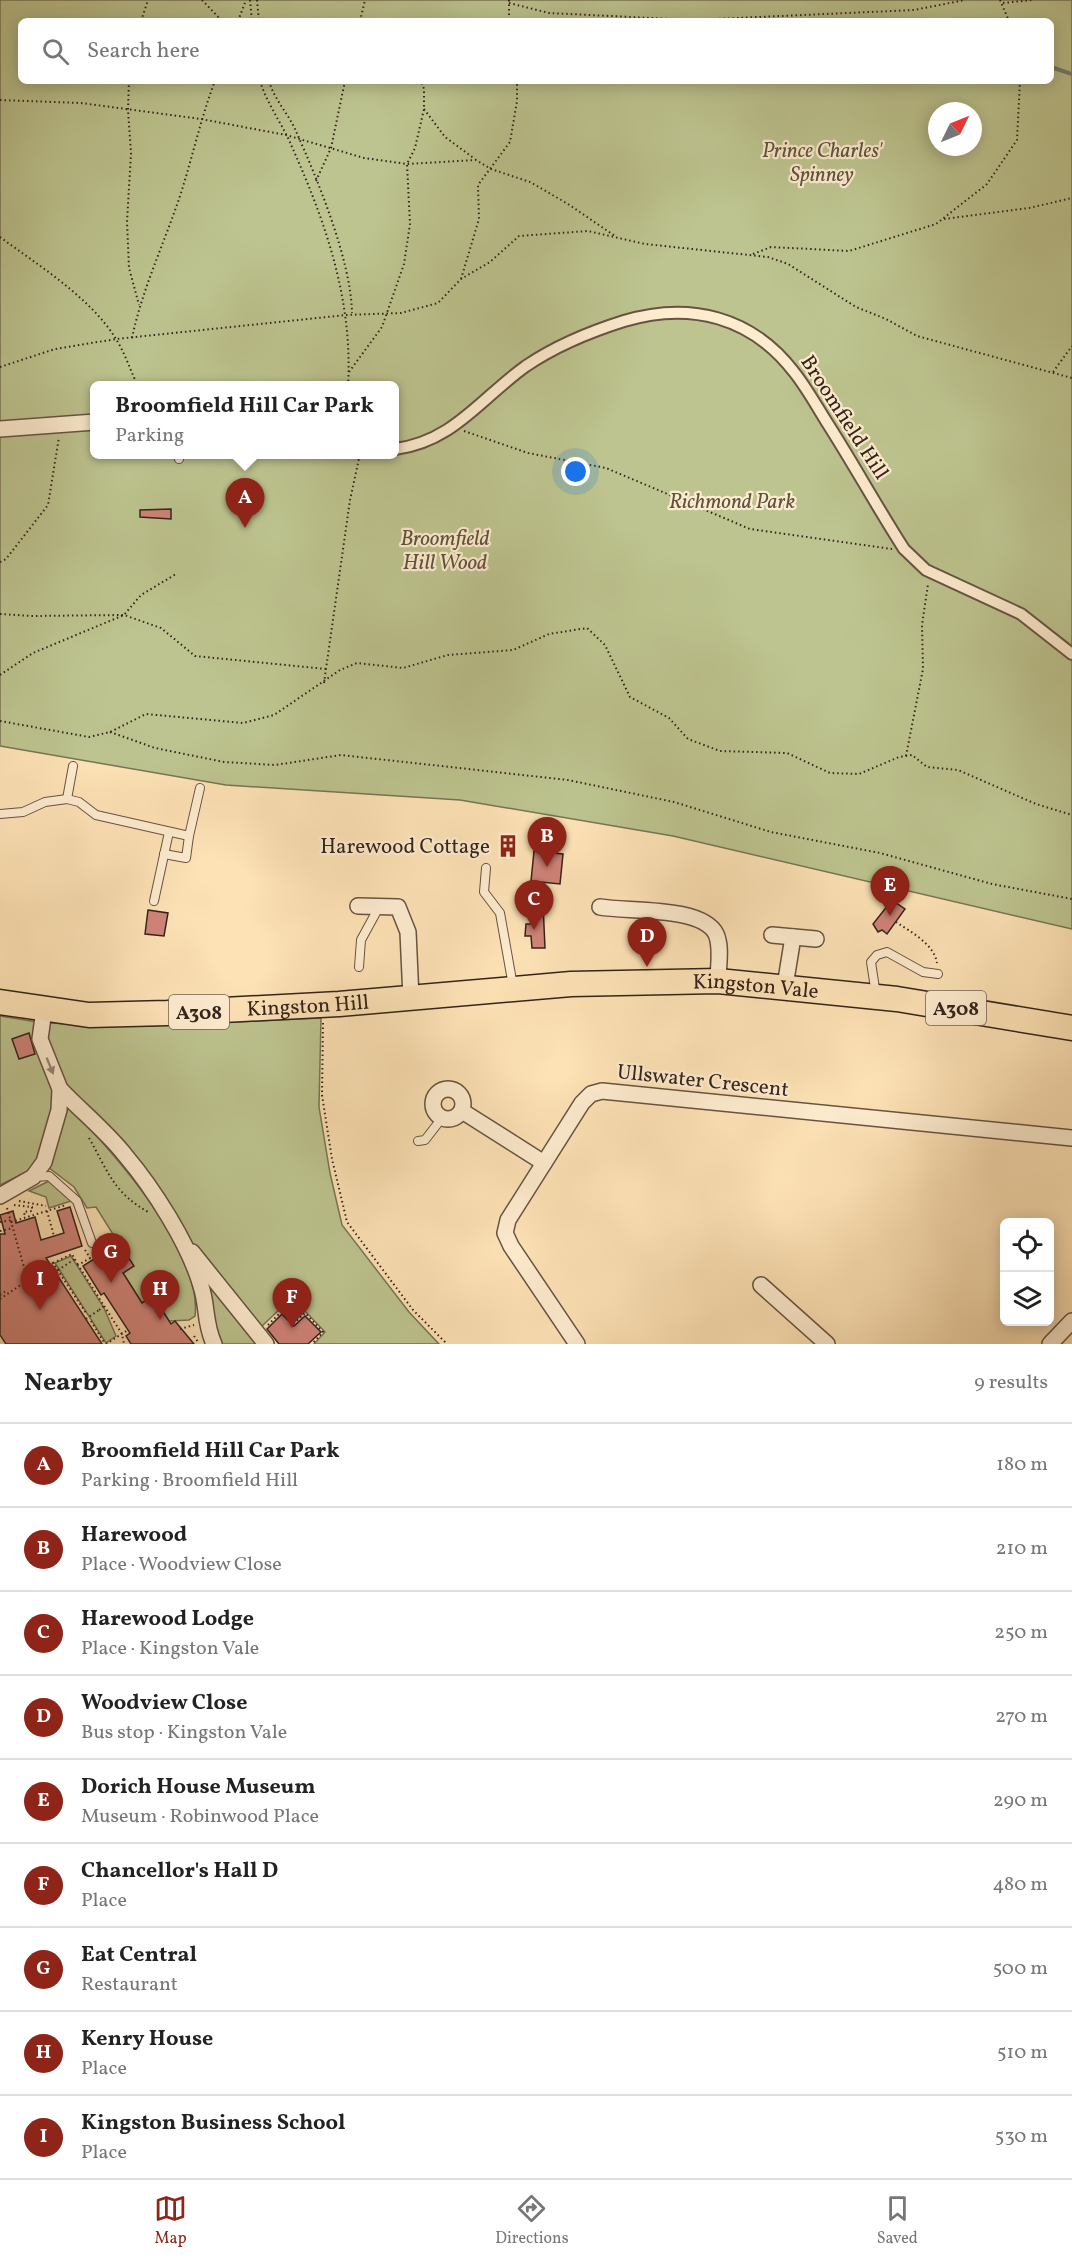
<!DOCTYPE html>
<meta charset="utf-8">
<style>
:root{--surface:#fff;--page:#f6f6f6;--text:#222;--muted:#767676;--line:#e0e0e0;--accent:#8f2418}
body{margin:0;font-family:Vollkorn,serif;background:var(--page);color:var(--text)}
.controls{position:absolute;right:18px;bottom:18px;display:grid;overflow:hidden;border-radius:9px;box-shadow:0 3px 15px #0003}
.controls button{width:54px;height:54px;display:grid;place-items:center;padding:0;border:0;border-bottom:2px solid var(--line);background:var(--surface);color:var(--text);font:30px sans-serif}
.compass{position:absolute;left:928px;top:102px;width:54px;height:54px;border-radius:50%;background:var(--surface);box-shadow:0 3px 15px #0003;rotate:47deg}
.you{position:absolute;left:576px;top:472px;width:21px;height:21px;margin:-15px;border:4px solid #fff;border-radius:50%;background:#1a73e8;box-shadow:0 0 0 9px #1a73e833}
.badge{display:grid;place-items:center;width:39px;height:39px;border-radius:50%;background:var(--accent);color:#fff;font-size:20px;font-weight:700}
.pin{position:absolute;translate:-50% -50px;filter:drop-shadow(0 2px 3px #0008)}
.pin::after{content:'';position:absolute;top:32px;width:21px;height:18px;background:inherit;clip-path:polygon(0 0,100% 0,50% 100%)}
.popup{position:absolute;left:90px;top:381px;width:309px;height:78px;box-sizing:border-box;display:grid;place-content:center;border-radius:9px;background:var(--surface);filter:drop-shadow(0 2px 4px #0005);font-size:20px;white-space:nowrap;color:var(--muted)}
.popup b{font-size:22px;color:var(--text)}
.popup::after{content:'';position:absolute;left:50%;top:100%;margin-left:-12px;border:12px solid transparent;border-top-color:var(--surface)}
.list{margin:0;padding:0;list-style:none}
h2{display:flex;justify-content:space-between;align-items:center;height:78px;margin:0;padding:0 24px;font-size:26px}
h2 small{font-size:20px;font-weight:400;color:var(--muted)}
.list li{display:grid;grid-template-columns:39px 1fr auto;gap:18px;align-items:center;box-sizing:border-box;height:84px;padding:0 24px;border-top:2px solid var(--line)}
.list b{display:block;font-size:22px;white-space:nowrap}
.list p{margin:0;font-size:20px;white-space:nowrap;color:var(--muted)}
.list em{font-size:20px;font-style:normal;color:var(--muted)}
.icon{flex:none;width:33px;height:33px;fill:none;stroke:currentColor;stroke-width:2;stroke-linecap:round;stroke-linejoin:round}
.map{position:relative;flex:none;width:1072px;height:1344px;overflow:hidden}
.search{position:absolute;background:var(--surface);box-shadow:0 3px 15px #0003;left:18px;right:18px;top:18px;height:66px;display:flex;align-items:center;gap:15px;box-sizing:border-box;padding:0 21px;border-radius:9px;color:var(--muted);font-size:22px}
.sheet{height:834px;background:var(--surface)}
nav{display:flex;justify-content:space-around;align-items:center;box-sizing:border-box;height:84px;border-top:2px solid var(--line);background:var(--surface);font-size:16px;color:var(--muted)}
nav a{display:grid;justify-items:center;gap:3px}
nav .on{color:var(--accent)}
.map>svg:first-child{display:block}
.green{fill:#bdc48f;stroke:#787455;stroke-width:1.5;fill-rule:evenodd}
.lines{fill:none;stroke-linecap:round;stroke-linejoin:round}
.stream{stroke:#758071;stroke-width:4}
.building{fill:#d08479;stroke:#34231b;stroke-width:1.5}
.service-casing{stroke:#665342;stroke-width:10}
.pedestrian-casing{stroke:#665342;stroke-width:14}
.minor-casing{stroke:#665342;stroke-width:18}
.primary-casing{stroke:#34231b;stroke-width:27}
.path{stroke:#34231b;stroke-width:2;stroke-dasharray:1.5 3;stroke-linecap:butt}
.service{stroke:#feeccf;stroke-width:8}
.pedestrian{stroke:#feeccf;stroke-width:10}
.minor{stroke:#feeccf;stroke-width:15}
.primary{stroke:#fde2b5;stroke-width:24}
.path-bridge{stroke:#34231b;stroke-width:2;stroke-dasharray:1.5 3;stroke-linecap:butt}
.oneway{fill:#998875}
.labels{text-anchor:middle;stroke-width:4.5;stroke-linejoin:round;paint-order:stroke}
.shield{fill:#feeccf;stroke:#715f51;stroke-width:1.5}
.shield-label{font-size:20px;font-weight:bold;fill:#34231b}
.park-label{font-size:21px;font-style:italic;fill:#5d533e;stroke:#feeccf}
.street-label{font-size:21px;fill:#34231b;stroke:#feeccf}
.poi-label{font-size:21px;fill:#34231b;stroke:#feeccf;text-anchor:end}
</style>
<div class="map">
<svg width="1072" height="1344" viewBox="0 0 1072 1344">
<rect width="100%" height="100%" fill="#fde2b5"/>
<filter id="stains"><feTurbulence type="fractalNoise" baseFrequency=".00333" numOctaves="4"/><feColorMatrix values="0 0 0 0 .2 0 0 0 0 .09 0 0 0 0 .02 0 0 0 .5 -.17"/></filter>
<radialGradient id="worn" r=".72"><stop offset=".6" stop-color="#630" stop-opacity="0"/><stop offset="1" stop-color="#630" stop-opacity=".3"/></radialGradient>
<!-- green -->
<g class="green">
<path d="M0,0H1072V929L673,836L460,800L226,785L0,746ZM21,21H1051V81H21ZM937,111H973V147H937ZM95,386H395V454H95Z"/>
<polygon points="0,1016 37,1022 55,1099 40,1159 28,1171 0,1185"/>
<polygon points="321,1018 319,1107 330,1173 342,1225 409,1312 439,1344 314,1344 325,1332 305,1311 295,1321 281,1308 260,1328 66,1089 44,1040 44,1023 148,1026"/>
<path d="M65,1101C108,1147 203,1250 195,1316L189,1320L169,1321L153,1296L142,1303L123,1273L133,1266L96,1207L87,1208L74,1187L48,1167Z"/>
<polygon points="49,1181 69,1196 71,1201 49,1208 46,1197 29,1191"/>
<polygon points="71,1256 104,1308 116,1336 106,1343 55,1263"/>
<polygon points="198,1268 261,1344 220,1344"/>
</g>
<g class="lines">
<!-- stream -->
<polyline class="stream" points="1051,67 1072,74"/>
</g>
<!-- building -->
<g class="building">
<polygon points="171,509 171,519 140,517 140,510"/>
<polygon points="534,851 563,854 560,884 531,881"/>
<polygon points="892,900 905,909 887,934 882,930 878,932 873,924"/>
<polygon points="534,904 543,904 545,948 532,948 531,936 525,936 526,924 535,924"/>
<polygon points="148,910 168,913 164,936 145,934"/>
<polygon points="29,1033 35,1054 19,1059 12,1039"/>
<polygon points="70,1207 82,1246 46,1258 102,1344 6,1344 0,1335 0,1234 5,1234 0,1215 13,1211 16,1223 35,1217 41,1240 64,1233 57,1211"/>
<polygon points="119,1243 134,1266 123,1273 142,1303 153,1296 171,1324 175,1321 194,1344 131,1344 126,1336 130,1333 104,1293 101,1295 83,1266"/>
<polygon points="282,1314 294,1326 305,1316 321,1332 308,1344 279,1344 267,1329"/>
</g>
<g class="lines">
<!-- service casing -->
<g class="service-casing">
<g id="service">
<polyline points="179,459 179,454"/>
<polyline points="67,799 73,766"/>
<polyline points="0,814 23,812 45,802 67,799 79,802 96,815 189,836 186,858 164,854"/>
<polyline points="189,836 200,788"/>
<polyline points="486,868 484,892 500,913 513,986"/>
<polyline points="154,901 169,832"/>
<polyline points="359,967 361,940 379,907"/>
<polyline points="876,995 871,962 877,955 887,952 923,972 938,974"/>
<polyline points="418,1141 425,1140 442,1118"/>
<polyline points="35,1177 49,1176 77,1201 92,1243"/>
</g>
</g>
<!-- pedestrian casing -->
<g class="pedestrian-casing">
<path id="pedestrian" d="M395,449C453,442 481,398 526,366C557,345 589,332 624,321C690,301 752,317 794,372C806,387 816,405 826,421C853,463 877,507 904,549L926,570L1021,614L1072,654"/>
</g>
<!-- minor casing -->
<g class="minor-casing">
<g id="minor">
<polyline points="0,429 95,422"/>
<polyline points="358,906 398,907 408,932 411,998"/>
<path d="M600,907C628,912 702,906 716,934C722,947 718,966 718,981"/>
<polyline points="772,935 816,939"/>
<polyline points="785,986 793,937"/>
<circle cx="448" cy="1104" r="15"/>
<path d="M60,1089C81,1111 106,1131 125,1155C153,1188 189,1244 201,1286C208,1308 204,1322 214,1344"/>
<polyline points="462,1111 544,1163"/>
<polyline points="0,1196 33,1177 44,1162 59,1110 60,1089 40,1039 44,1010"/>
<polyline points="192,1252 266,1344"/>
<polyline points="761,1285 827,1344"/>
<polyline points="577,1344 511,1246 505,1233 508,1220 582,1103 591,1094 602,1091 1072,1138"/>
<polyline points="1050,1344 1072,1321"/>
</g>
</g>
<!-- primary casing -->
<g class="primary-casing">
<g id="primary">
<path id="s1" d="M0,1002L89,1015L167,1013L339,1004L571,984L718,981L897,999L1072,1028"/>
</g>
</g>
<!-- path -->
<g class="path">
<polyline points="202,0 222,21"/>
<polyline points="250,0 252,21"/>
<polyline points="257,0 259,21"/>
<polyline points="509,0 509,21"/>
<polyline points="1000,0 1009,21"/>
<polyline points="509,3 549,13 692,20 914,10 965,0"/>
<polyline points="1003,3 1032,0"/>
<polyline points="141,21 148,0"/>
<polyline points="238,21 246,0"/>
<polyline points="360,21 365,0"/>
<polyline points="129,81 128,110 131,153 127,222 129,268 139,305"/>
<path d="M260,81C267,104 283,125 292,147C326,223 353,301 348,386"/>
<path d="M269,81C274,99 287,112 295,129C317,178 351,260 352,313"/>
<polyline points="0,100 81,103 201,119 286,135 364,158 407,164 476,160 491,169 530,182 568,204 615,236"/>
<polyline points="424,109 445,137 475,159"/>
<polyline points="316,181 331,148 345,81"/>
<polyline points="944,219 1029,208 1072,198"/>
<path d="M0,237C38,265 91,298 116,339C125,353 130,370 138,386"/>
<polyline points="753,254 771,247 849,251 936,224 987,184 1017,140 1020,81"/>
<polyline points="461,279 479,219 478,185 510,142 517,101 517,81"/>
<path d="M132,338C142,290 163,246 179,199C192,160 200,120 215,81"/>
<polyline points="0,367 55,349 116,339 346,315 401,313 438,303 461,279 490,262 519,236 588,231 645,244 768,257 788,264 856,307 886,319 917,336 1072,378"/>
<polyline points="349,372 382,327 404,264 410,224 407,164 415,148 424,109 424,89 421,81"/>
<polyline points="1053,372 1072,346"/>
<polyline points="464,431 528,453 606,468 750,529 892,549"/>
<polyline points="159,454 171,457"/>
<polyline points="0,562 6,559 48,505 59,437"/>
<polyline points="0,614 32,616 124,615 161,628 195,656 326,669"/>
<polyline points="0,675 33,653 124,615 141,595 176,574"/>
<polyline points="324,683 350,500 360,454"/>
<polyline points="0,721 89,737 110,732 146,714 243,723 274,715 340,670 357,663 403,668 448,655 513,650 549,634 587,628 605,645 630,697 669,718 688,739 720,751 787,753 830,773 859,774 899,757 912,755 927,767 958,770 1036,804 1072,815"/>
<polyline points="110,732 155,748 224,762 275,765 341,755 568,780 674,802 771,832 880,853 992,884 1072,899"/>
<polyline points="906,756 923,669 922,625 928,584"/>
<path d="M896,922C911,932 934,944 937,963"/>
<polyline points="323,1023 322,1095 332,1159 347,1222 413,1310 447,1344"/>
<path d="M89,1138C108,1171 113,1193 150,1213"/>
<polyline points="19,1201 46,1206"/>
<polyline points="14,1205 32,1207 32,1211 24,1212 25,1217"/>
<polyline points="7,1208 28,1281"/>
<polyline points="47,1211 54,1236"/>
<polyline points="0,1222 11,1220"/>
<polyline points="11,1222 66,1205"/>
<polyline points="0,1231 13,1228"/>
<polyline points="85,1250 90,1258 78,1265 122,1334 124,1344"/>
<polyline points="53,1263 72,1254 78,1265"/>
<polyline points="58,1270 75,1259"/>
<polyline points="0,1295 6,1291"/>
<polyline points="0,1299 53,1263 86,1313"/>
<polyline points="99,1310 104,1306"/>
<polyline points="91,1321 105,1344"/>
<polyline points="268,1325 282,1311 294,1323 305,1313 323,1332 312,1344"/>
<polyline points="180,1329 194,1325"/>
<polyline points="194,1336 198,1342"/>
<polyline points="106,1344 128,1330"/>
</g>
<!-- service -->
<use href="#service" class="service"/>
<!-- pedestrian -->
<use href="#pedestrian" class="pedestrian"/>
<!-- minor -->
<use href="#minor" class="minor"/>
<!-- primary -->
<use href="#primary" class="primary"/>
<!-- path-bridge -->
<polyline class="path-bridge" points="86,1319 99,1310"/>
</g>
<!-- one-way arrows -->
<defs><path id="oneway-solid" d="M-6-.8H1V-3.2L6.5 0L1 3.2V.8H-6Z" transform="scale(1.5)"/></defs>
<use class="oneway" href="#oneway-solid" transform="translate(50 1066) rotate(68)"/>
<!-- icons -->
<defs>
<g id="building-bare" transform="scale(1.8)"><path d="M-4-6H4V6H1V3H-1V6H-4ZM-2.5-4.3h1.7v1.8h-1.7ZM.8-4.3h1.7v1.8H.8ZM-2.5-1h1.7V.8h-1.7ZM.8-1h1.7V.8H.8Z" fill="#8f2418" stroke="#feeccf" stroke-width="2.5" paint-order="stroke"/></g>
</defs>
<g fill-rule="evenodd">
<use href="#building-bare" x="508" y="846"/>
</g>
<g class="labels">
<!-- shield labels -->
<g class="shield">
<rect x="926" y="991" width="60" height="34" rx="4.5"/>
<rect x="169" y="995" width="60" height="34" rx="4.5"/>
</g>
<g class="shield-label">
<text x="956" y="1015">A308</text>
<text x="199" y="1019">A308</text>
</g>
<!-- park labels -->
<g class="park-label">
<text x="822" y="157">Prince Charles'<tspan x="822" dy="24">Spinney</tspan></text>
<text x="732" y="508">Richmond Park</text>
<text x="445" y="545">Broomfield<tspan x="445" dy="24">Hill Wood</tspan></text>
</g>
<!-- street labels -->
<g class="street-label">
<text transform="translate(845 417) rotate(57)" y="7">Broomfield Hill</text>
<text dy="7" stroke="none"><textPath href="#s1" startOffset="758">Kingston Vale</textPath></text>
<text dy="7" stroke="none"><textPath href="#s1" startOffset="309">Kingston Hill</textPath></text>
<text transform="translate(703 1080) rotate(6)" y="7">Ullswater Crescent</text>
</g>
<!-- poi labels -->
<g class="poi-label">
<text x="490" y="853">Harewood Cottage</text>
</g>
</g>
<rect width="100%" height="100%" filter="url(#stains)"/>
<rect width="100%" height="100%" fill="url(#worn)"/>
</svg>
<div class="controls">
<button><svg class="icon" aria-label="locate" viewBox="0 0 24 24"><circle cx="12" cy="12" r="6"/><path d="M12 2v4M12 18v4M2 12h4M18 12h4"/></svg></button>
<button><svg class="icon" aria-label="layers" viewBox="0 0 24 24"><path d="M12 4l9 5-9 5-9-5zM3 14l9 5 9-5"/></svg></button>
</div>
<svg class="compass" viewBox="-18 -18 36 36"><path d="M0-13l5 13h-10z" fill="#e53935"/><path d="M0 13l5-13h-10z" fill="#767676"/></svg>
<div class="you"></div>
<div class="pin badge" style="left:245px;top:528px">A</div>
<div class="popup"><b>Broomfield Hill Car Park</b>Parking</div>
<div class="pin badge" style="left:547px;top:867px">B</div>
<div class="pin badge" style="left:534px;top:930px">C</div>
<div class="pin badge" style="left:647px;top:967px">D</div>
<div class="pin badge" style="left:890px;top:916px">E</div>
<div class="pin badge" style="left:292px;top:1328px">F</div>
<div class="pin badge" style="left:111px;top:1283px">G</div>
<div class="pin badge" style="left:160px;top:1320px">H</div>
<div class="pin badge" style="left:40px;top:1310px">I</div>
<div class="search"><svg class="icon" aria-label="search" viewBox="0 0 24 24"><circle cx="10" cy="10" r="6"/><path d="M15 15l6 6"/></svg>Search here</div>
</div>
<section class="sheet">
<h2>Nearby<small>9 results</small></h2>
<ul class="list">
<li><span class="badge">A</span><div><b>Broomfield Hill Car Park</b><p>Parking · Broomfield Hill</p></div><em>180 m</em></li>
<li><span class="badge">B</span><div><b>Harewood</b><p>Place · Woodview Close</p></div><em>210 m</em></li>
<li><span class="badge">C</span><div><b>Harewood Lodge</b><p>Place · Kingston Vale</p></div><em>250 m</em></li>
<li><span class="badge">D</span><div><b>Woodview Close</b><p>Bus stop · Kingston Vale</p></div><em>270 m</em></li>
<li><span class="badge">E</span><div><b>Dorich House Museum</b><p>Museum · Robinwood Place</p></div><em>290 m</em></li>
<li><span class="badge">F</span><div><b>Chancellor's Hall D</b><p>Place</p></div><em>480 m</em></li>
<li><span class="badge">G</span><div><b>Eat Central</b><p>Restaurant</p></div><em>500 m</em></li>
<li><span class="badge">H</span><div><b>Kenry House</b><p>Place</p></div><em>510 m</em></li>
<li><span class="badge">I</span><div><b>Kingston Business School</b><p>Place</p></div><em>530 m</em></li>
</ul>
</section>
<nav>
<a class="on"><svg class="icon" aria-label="map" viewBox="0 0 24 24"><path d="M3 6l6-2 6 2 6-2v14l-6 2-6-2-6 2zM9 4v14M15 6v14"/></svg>Map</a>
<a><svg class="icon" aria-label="directions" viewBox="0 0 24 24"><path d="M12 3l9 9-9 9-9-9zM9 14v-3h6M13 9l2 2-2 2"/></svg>Directions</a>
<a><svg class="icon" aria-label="saved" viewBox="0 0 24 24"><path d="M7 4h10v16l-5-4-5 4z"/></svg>Saved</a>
</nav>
